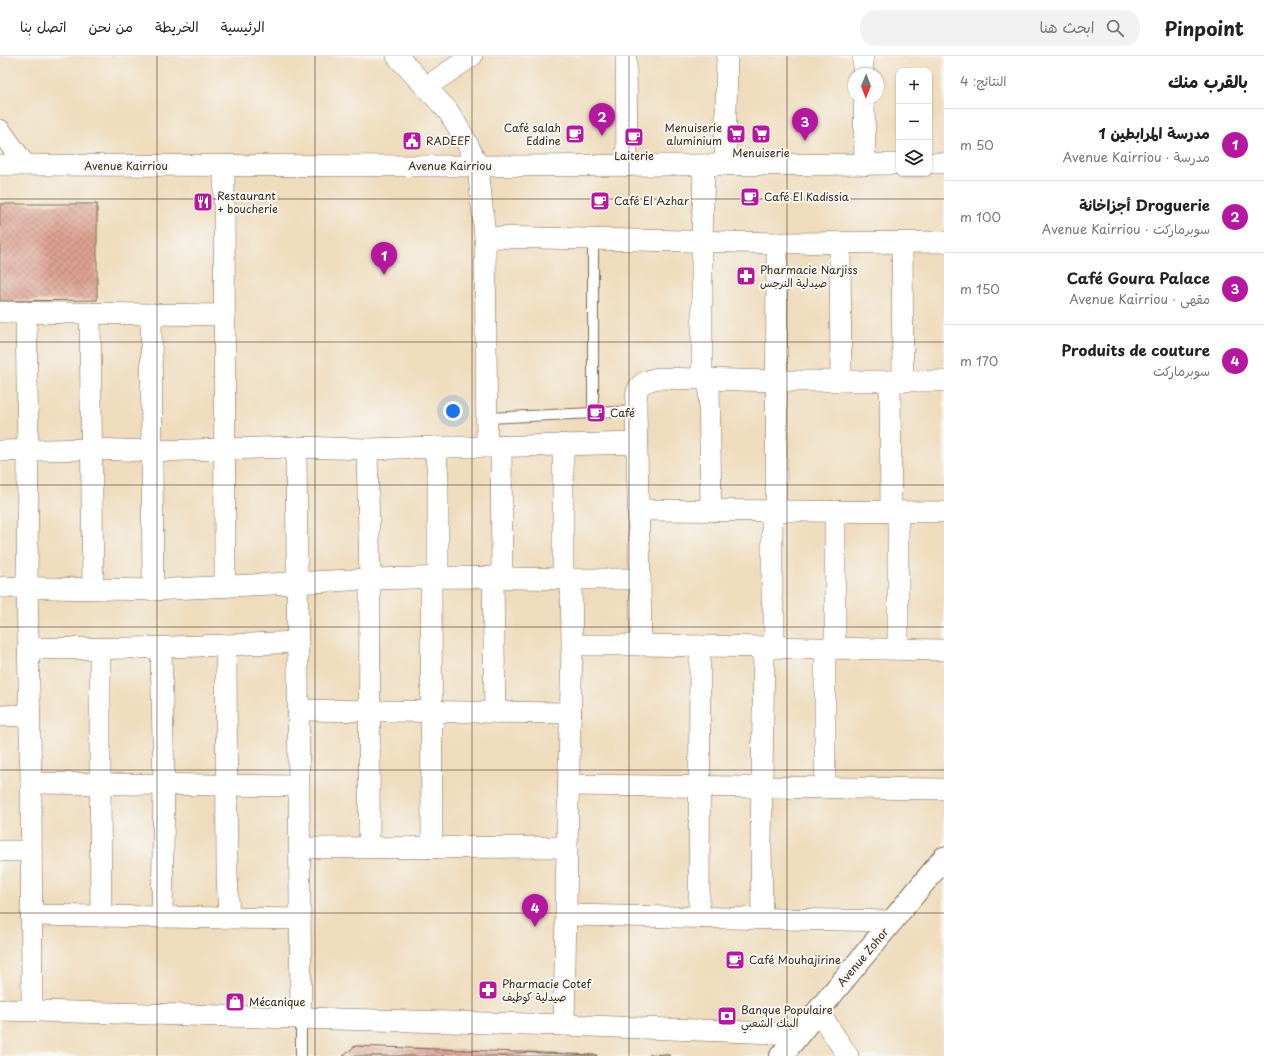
<!DOCTYPE html>
<html lang="ar">
<meta charset="utf-8">
<style>
:root{--surface:#fff;--page:#f2f2f2;--text:#222;--muted:#767676;--line:#e0e0e0;--accent:#b5179e}
body{margin:0;font-family:"Playpen Sans","Playpen Sans Arabic",sans-serif;background:var(--page);color:var(--text);direction:rtl}
.controls{position:absolute;right:12px;top:12px;display:grid;overflow:hidden;border-radius:8px;box-shadow:0 1px 3px #0004}
.controls button{width:36px;height:36px;display:grid;place-items:center;padding:0;border:0;border-bottom:1px solid var(--line);background:var(--surface);color:var(--text);font:20px sans-serif}
.compass{position:absolute;left:848px;top:12px;width:36px;height:36px;border-radius:50%;background:var(--surface);box-shadow:0 1px 3px #0004;rotate:181deg}
.you{position:absolute;left:453px;top:355px;width:14px;height:14px;margin:-10px;border:3px solid #fff;border-radius:50%;background:#1a73e8;box-shadow:0 0 0 6px #1a73e833}
.badge{display:grid;place-items:center;width:26px;height:26px;border-radius:50%;background:var(--accent);color:#fff;font-size:13px;font-weight:700}
.pin{position:absolute;translate:-50% -33px;filter:drop-shadow(0 1px 2px #0008)}
.pin::after{content:'';position:absolute;top:21px;width:14px;height:12px;background:inherit;clip-path:polygon(0 0,100% 0,50% 100%)}
.list{margin:0;padding:0;list-style:none}
h2{display:flex;justify-content:space-between;align-items:center;height:52px;margin:0;padding:0 16px;font-size:17px}
h2 small{font-size:13px;font-weight:400;color:var(--muted)}
.list li{display:grid;grid-template-columns:26px 1fr auto;gap:12px;align-items:center;box-sizing:border-box;height:72px;padding:0 16px;border-top:1px solid var(--line)}
.list b{display:block;font-size:15px;white-space:nowrap}
.list p{margin:0;font-size:13px;white-space:nowrap;color:var(--muted)}
.list em{font-size:13px;font-style:normal;color:var(--muted)}
.icon{flex:none;width:22px;height:22px;fill:none;stroke:currentColor;stroke-width:2;stroke-linecap:round;stroke-linejoin:round}
.map{position:relative;flex:none;width:944px;height:1000px;overflow:hidden;direction:ltr}
header{display:flex;align-items:center;gap:24px;box-sizing:border-box;height:56px;padding:0 20px;background:var(--surface);border-bottom:1px solid var(--line)}
header strong{font-size:19px}
nav{display:flex;gap:22px;margin-inline-start:auto;font-size:14px}
.search{width:280px;height:36px;background:var(--page);display:flex;align-items:center;gap:10px;box-sizing:border-box;padding:0 14px;border-radius:16px;color:var(--muted);font-size:15px}
main{display:flex}
aside{flex:1;background:var(--surface)}
.map>svg:first-child{display:block}
.building{fill:url(#building-cross-hatch)}
.lines{fill:none;stroke-linecap:round;stroke-linejoin:round}
.lane-casing{stroke:#7a6855;stroke-width:12}
.street-casing{stroke:#7a6855;stroke-width:22}
.secondary-casing{stroke:#7a6855;stroke-width:24}
.lane{stroke:#fff;stroke-width:10}
.street{stroke:#fff;stroke-width:21}
.secondary{stroke:#fff;stroke-width:22}
.grid{fill:none;stroke:#3b2a1e;stroke-width:1;stroke-opacity:0.55}
.labels{text-anchor:middle;stroke-width:4;stroke-linejoin:round;paint-order:stroke}
.poi-label{font-size:11px;fill:#3b2a1e;stroke:#f6f6f2;text-anchor:start}
.street-label{font-size:11px;fill:#3b2a1e;stroke:#f6f6f2}
</style>
<header>
<strong>Pinpoint</strong>
<div class="search"><svg class="icon" aria-label="search" viewBox="0 0 24 24"><circle cx="10" cy="10" r="6"/><path d="M15 15l6 6"/></svg>ابحث هنا</div>
<nav><a>الرئيسية</a><a>الخريطة</a><a>من نحن</a><a>اتصل بنا</a></nav>
</header>
<main>
<aside>
<h2>بالقرب منك<small>النتائج: 4</small></h2>
<ul class="list">
<li><span class="badge">1</span><div><b>مدرسة المرابطين 1</b><p>مدرسة · Avenue Kairriou</p></div><em>50 m</em></li>
<li><span class="badge">2</span><div><b>Droguerie أجزاخانة</b><p>سوبرماركت · Avenue Kairriou</p></div><em>100 m</em></li>
<li><span class="badge">3</span><div><b>Café Goura Palace</b><p>مقهى · Avenue Kairriou</p></div><em>150 m</em></li>
<li><span class="badge">4</span><div><b>Produits de couture</b><p>سوبرماركت</p></div><em>170 m</em></li>
</ul>
</aside>
<div class="map">
<svg width="944" height="1000" viewBox="0 0 944 1000">
<defs>
<pattern id="building-cross-hatch" width="8" height="8" patternUnits="userSpaceOnUse"><rect width="8" height="8" fill="#dda292"/><path d="M0 0l8 8M0 8l8-8" fill="none" stroke="#b48477"/></pattern>
</defs>
<rect width="100%" height="100%" fill="#f6f6f2"/>
<filter id="ink" filterUnits="userSpaceOnUse"><feTurbulence type="fractalNoise" baseFrequency=".025" numOctaves="2"/><feDisplacementMap in="SourceGraphic" scale="8" xChannelSelector="R" yChannelSelector="G"/><feConvolveMatrix kernelMatrix="1 2 1 2 8 2 1 2 1" color-interpolation-filters="sRGB"/></filter>
<filter id="wash" filterUnits="userSpaceOnUse"><feTurbulence type="fractalNoise" baseFrequency=".012" numOctaves="4" result="noise"/><feDisplacementMap in="SourceGraphic" scale="16" xChannelSelector="R" yChannelSelector="G"/><feGaussianBlur stdDeviation="0.9" result="paint"/><feColorMatrix in="noise" values="0 0 0 0 0 0 0 0 0 0 0 0 0 0 0 0 0 1.4 0 .05"/><feComposite in="paint" operator="in"/></filter>
<g filter="url(#wash)">
<rect width="100%" height="100%" fill="#efdcbc"/>
<g id="blocks">
<!-- building -->
<g class="building">
<polygon points="0,148 97,148 97,244 0,245"/>
<polygon points="355,990 597,999 597,1000 343,1000"/>
<polygon points="667,998 670,1000 649,1000 649,999"/>
</g>
</g>
</g>
<g filter="url(#ink)">
<use href="#blocks" fill-opacity="0" stroke="#7a6855" stroke-width="1"/>
<g class="lines">
<!-- lane casing -->
<g class="lane-casing">
<g id="lane">
<polyline points="593,183 593,357"/>
<polyline points="487,362 636,355"/>
<polyline points="301,962 301,1000"/>
</g>
</g>
<!-- street casing -->
<g class="street-casing">
<g id="street">
<polyline points="397,0 448,55 464,81 478,110 485,181 487,391"/>
<polyline points="626,0 627,110"/>
<polyline points="863,0 863,18"/>
<polyline points="426,31 472,0"/>
<polyline points="864,42 865,109"/>
<polyline points="0,74 25,109"/>
<polyline points="929,107 944,107"/>
<polyline points="0,109 478,110 899,108"/>
<polyline points="725,109 727,0"/>
<polyline points="224,110 225,531"/>
<polyline points="485,181 777,187 944,186"/>
<polyline points="840,187 841,325"/>
<polyline points="902,187 903,325"/>
<polyline points="0,256 224,259"/>
<polyline points="26,256 28,395 27,531 31,727 32,954"/>
<polyline points="90,257 93,532"/>
<polyline points="151,258 153,534"/>
<polyline points="702,323 702,185 704,109"/>
<polyline points="709,324 711,455"/>
<polyline points="890,325 891,456"/>
<polyline points="501,390 502,521"/>
<path d="M296,391C299,582 299,772 301,962"/>
<polyline points="435,391 438,420 438,522"/>
<polyline points="367,393 370,523 369,791"/>
<polyline points="0,395 91,393 153,395 296,391 367,393 435,391 487,391 638,387"/>
<polyline points="638,454 944,456"/>
<polyline points="772,455 772,544 774,557 774,591"/>
<polyline points="776,455 777,187"/>
<polyline points="835,455 835,592"/>
<polyline points="431,522 432,792"/>
<polyline points="493,522 495,656"/>
<polyline points="563,523 563,388"/>
<path d="M640,523L636,355C636,334 635,327 658,322L776,325H944"/>
<polyline points="0,531 153,534 370,523 460,521 571,523"/>
<polyline points="226,589 227,819 229,862"/>
<polyline points="641,589 944,594"/>
<path d="M28,592C118,594 208,590 298,586"/>
<polyline points="161,592 164,729 162,861"/>
<polyline points="100,593 100,728 101,860"/>
<polyline points="898,593 898,456"/>
<polyline points="298,654 571,657"/>
<polyline points="0,660 30,659"/>
<polyline points="31,727 298,730"/>
<polyline points="568,729 944,733"/>
<polyline points="825,732 825,592"/>
<polyline points="300,792 567,791"/>
<polyline points="0,795 31,795"/>
<polyline points="31,859 300,863"/>
<polyline points="566,859 893,865"/>
<polyline points="699,862 700,590"/>
<polyline points="762,862 761,788 764,591"/>
<polyline points="0,954 564,969 799,978"/>
<polyline points="818,955 848,1000"/>
<polyline points="564,969 567,791 572,589 571,523 640,523 641,589 572,589"/>
</g>
</g>
<!-- secondary casing -->
<g class="secondary-casing">
<polyline id="secondary" points="781,1000 944,802"/>
</g>
<!-- lane -->
<use href="#lane" class="lane"/>
<!-- street -->
<use href="#street" class="street"/>
<!-- secondary -->
<use href="#secondary" class="secondary"/>
</g>
</g>
<!-- grid -->
<path class="grid" d="M157,0V1000M315,0V1000M472,0V1000M629,0V1000M787,0V1000M0,143H944M0,286H944M0,429H944M0,571H944M0,714H944M0,857H944"/>
<!-- icons -->
<defs>
<g id="cafe-square" transform="scale(1)"><rect x="-9" y="-9" width="18" height="18" rx="4" fill="#b5179e" stroke="#f6f6f2"/><path d="M-5.5-4.5H6V0H3Q3 3.5 0 3.5H-2.5Q-5.5 3.5-5.5 0ZM3-3.2v2h1.7v-2ZM-6 4.5H4V6H-6Z" fill="#fff"/></g>
<g id="supermarket-square" transform="scale(1)"><rect x="-9" y="-9" width="18" height="18" rx="4" fill="#b5179e" stroke="#f6f6f2"/><path d="M-6-5.5h2.5l.6 2H6L4.5 2H-2.5L-4.4-4H-6ZM-1.5 3.2a1.3 1.3 0 1 0 .1 0ZM3 3.2a1.3 1.3 0 1 0 .1 0Z" fill="#fff"/></g>
<g id="civic-square" transform="scale(1)"><rect x="-9" y="-9" width="18" height="18" rx="4" fill="#b5179e" stroke="#f6f6f2"/><path d="M-.6-6.5H3V-4.5H.6V-3L4-1V1h2V6H-6V1h2V-1L-.6-3ZM-1.2 2.5V6h2.4V2.5Z" fill="#fff"/></g>
<g id="restaurant-square" transform="scale(1)"><rect x="-9" y="-9" width="18" height="18" rx="4" fill="#b5179e" stroke="#f6f6f2"/><path d="M-5-6h1v4h1v-4h1v4h1v-4h1v5L-1.5 .5V6h-2V.5L-5-1ZM5-6V6H3V1.5H1.5Q1.5-4 5-6Z" fill="#fff"/></g>
<g id="pharmacy-square" transform="scale(1)"><rect x="-9" y="-9" width="18" height="18" rx="4" fill="#b5179e" stroke="#f6f6f2"/><path d="M-2-6h4v4h4v4h-4v4h-4v-4h-4v-4h4Z" fill="#fff"/></g>
<g id="shop-square" transform="scale(1)"><rect x="-9" y="-9" width="18" height="18" rx="4" fill="#b5179e" stroke="#f6f6f2"/><path d="M-5-2.5h2.3a2.7 3.5 0 0 1 5.4 0H5L5.5 6h-11ZM-1.5-2.5h3a1.5 2.3 0 0 0-3 0Z" fill="#fff"/></g>
<g id="bank-square" transform="scale(1)"><rect x="-9" y="-9" width="18" height="18" rx="4" fill="#b5179e" stroke="#f6f6f2"/><path d="M-6-4H6V4H-6ZM0-2.3a2.3 2.3 0 1 0 0 4.6a2.3 2.3 0 1 0 0-4.6Z" fill="#fff"/></g>
</defs>
<g fill-rule="evenodd">
<use href="#cafe-square" x="575" y="78"/>
<use href="#supermarket-square" x="736" y="78"/>
<use href="#supermarket-square" x="761" y="78"/>
<use href="#cafe-square" x="634" y="81"/>
<use href="#civic-square" x="412" y="85"/>
<use href="#cafe-square" x="750" y="141"/>
<use href="#cafe-square" x="600" y="145"/>
<use href="#restaurant-square" x="203" y="146"/>
<use href="#pharmacy-square" x="746" y="220"/>
<use href="#cafe-square" x="596" y="357"/>
<use href="#cafe-square" x="735" y="904"/>
<use href="#pharmacy-square" x="488" y="934"/>
<use href="#shop-square" x="235" y="946"/>
<use href="#bank-square" x="727" y="960"/>
</g>
<g class="labels">
<!-- poi labels -->
<g class="poi-label">
<text x="561" y="76" text-anchor="end">Café salah<tspan x="561" dy="13">Eddine</tspan></text>
<text x="722" y="76" text-anchor="end">Menuiserie<tspan x="722" dy="13">aluminium</tspan></text>
<text x="426" y="89">RADEEF</text>
<text x="761" y="101" text-anchor="middle">Menuiserie</text>
<text x="634" y="104" text-anchor="middle">Laiterie</text>
<text x="217" y="144">Restaurant<tspan x="217" dy="13">+ boucherie</tspan></text>
<text x="764" y="145">Café El Kadissia</text>
<text x="614" y="149">Café El Azhar</text>
<text x="760" y="218">Pharmacie Narjiss<tspan x="760" dy="13">صيدلية النرجس</tspan></text>
<text x="610" y="361">Café</text>
<text x="749" y="908">Café Mouhajirine</text>
<text x="502" y="932">Pharmacie Cotef<tspan x="502" dy="13">صيدلية كوطيف</tspan></text>
<text x="249" y="950">Mécanique</text>
<text x="741" y="958">Banque Populaire<tspan x="741" dy="13">البنك الشعبي</tspan></text>
</g>
<!-- street labels -->
<g class="street-label">
<text x="126" y="114">Avenue Kairriou</text>
<text x="450" y="114">Avenue Kairriou</text>
<text transform="translate(863 901) rotate(-50)" y="4">Avenue Zohor</text>
</g>
</g>
</svg>
<div class="controls">
<button>+</button>
<button>−</button>
<button><svg class="icon" aria-label="layers" viewBox="0 0 24 24"><path d="M12 4l9 5-9 5-9-5zM3 14l9 5 9-5"/></svg></button>
</div>
<svg class="compass" viewBox="-18 -18 36 36"><path d="M0-13l5 13h-10z" fill="#e53935"/><path d="M0 13l5-13h-10z" fill="#767676"/></svg>
<div class="you"></div>
<div class="pin badge" style="left:384px;top:219px">1</div>
<div class="pin badge" style="left:602px;top:80px">2</div>
<div class="pin badge" style="left:805px;top:85px">3</div>
<div class="pin badge" style="left:535px;top:871px">4</div>
</div>
</main>
